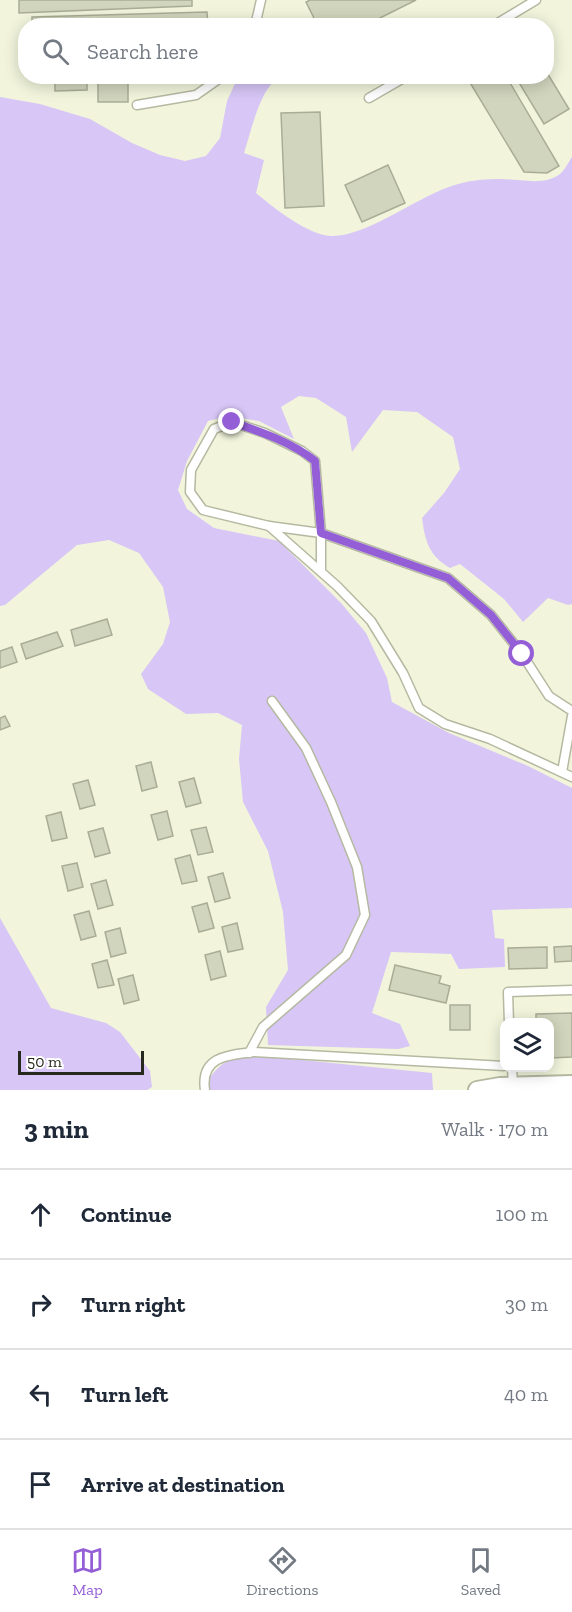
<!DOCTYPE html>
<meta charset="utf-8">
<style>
:root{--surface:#fff;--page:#f6f6f7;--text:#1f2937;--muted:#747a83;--line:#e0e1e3;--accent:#945ed7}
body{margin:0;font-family:"Zilla Slab",serif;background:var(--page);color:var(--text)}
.controls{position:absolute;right:18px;bottom:18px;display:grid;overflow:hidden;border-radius:12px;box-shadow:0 3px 15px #0003}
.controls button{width:54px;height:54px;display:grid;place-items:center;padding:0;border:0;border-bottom:2px solid var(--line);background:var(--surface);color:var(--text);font:30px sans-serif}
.scale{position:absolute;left:18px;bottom:15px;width:126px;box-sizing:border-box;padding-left:6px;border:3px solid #27281e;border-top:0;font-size:16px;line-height:21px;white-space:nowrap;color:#27281e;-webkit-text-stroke:4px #fff;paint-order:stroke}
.stop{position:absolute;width:18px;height:18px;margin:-14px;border:4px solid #945ed7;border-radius:50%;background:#fff}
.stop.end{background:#945ed7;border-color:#fff;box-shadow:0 2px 6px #0008}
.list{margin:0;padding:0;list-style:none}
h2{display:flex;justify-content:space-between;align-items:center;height:78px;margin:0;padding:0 24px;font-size:26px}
h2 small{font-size:20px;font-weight:400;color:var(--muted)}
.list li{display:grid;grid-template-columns:39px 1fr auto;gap:18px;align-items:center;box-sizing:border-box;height:90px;padding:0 24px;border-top:2px solid var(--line)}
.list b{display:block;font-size:22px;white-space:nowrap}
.list em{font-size:20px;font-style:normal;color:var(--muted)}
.icon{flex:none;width:33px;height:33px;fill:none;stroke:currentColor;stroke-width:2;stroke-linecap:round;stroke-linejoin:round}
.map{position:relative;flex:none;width:572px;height:1090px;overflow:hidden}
.search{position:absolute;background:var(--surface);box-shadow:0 3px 15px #0003;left:18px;right:18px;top:18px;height:66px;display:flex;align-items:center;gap:15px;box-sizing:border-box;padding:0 21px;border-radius:24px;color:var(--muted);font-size:22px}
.sheet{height:438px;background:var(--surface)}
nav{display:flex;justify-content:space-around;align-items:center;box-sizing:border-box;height:84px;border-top:2px solid var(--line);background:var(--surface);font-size:16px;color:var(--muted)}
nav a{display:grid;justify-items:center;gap:3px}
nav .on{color:var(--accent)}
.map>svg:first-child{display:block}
.green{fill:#d7c6f6}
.building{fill:#d2d5bd;stroke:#aaad95;stroke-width:1.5}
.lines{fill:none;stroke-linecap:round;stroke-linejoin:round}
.lane-casing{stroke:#b6b9a1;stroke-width:11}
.street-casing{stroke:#b6b9a1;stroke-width:20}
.lane{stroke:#fff;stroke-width:8}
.street{stroke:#fff;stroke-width:16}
.route{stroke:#945ed7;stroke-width:8}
</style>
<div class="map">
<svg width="572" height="1090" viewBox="0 0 572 1090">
<rect width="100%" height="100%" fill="#f2f5dc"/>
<!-- green -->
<g class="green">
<path d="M238,77H300V83L274,81C258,97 251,132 244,153L264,160L256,193C274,208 308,235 331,236C368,237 420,194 458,184C472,180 486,179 500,179C518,179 548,187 562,172C566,168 569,161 572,157V604L568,605L548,598L523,622L504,599L460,564L450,568C429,556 425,541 422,518L444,493L460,469L453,437L417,412L383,410L352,452L346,417L316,398L299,396L281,407L294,439L259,421L228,416L208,421L187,461L178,490L187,509L214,528L279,541L341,603L366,633L387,678L392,702L449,733L528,766L572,788V908L492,910L495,938L504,939L505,967L459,969L451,954L391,952L372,1013L400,1024L410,1046L398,1049L268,1045L266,1007L288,970L283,912L268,851L243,802L239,759L242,725L218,713L186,714L148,689L141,674L163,644L170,622L163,587L139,553L109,540L77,545L5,605L0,606V97L40,104L90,119L132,143L160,155L185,161L206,156L220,138L227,101Z"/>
<polygon points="0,918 51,1008 106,1023 120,1032 150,1071 152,1087 147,1090 0,1090"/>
<path d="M262,1056L432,1073L433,1090H209L208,1080C225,1056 235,1058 262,1056Z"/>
</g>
<!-- building -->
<g class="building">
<polygon points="19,0 192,0 192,6 19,13"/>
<polygon points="310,0 416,0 364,26 318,26 306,2"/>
<polygon points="207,12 208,26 32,26 32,17"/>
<polygon points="546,71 569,109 544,124 515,76 546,76"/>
<polygon points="55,76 87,76 87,90 55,91"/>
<polygon points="466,76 506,76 559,166 547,173 524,172"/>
<rect x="98" y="83" width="30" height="19"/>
<polygon points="320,112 324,206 285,208 281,113"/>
<polygon points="388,165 405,203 362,222 345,185"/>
<polygon points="107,619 112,635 75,646 71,630"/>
<polygon points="57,632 63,646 26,659 21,644"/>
<polygon points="12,647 17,662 0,668 0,651"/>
<polygon points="5,716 10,726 0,730 0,718"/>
<polygon points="151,762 157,787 142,791 136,766"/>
<polygon points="194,778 201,803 186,807 179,782"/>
<polygon points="88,780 95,805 80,809 73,784"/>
<polygon points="167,811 173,836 158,840 151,815"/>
<polygon points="61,812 67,838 52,841 46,816"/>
<polygon points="206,827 213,852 198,855 191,830"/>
<polygon points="103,828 110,853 95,857 88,832"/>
<polygon points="190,855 197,881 182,884 175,859"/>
<polygon points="77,863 83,887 68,891 62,866"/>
<polygon points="223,873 230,898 215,902 208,877"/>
<polygon points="106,880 113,905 98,909 91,884"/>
<polygon points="207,903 214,928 199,932 192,907"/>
<polygon points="89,911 96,936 81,940 74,915"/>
<polygon points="237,923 243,949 228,952 222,927"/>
<polygon points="120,928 126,953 111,957 105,932"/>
<polygon points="572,946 572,961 555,962 554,947"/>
<polygon points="547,947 547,968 509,969 508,948"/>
<polygon points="220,951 226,976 211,980 205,955"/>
<polygon points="107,960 114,985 98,988 92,964"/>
<polygon points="395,965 441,976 439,983 450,986 446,1003 389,990"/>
<polygon points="133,975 139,1000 124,1004 118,979"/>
<rect x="450" y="1005" width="20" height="25"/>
<polygon points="572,1013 572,1057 550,1058 550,1023 536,1023 536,1014"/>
</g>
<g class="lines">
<!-- lane casing -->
<g class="lane-casing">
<g id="lane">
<polyline points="255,26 261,0"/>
<polyline points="493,26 536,0"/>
<polyline points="369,98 407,76"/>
<polyline points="137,105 196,95 223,76"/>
<polyline points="269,526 321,533 448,578 491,615 522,654 549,696 572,711"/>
<polyline points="321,571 321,533 315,461 302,451 265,433 232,422 214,429 191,470 190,492 203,510 269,526 337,586 371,621 403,673 419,708 445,724 490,739 572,777"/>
<polyline points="562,772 572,716"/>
<polyline points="509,1023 508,992 572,990"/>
<polyline points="249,1053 263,1027 346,955 365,915 357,867 331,802 306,748 272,701"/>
<polyline points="512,1068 513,1085"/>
<path d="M205,1090C200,1056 229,1055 254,1052L504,1066"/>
</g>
</g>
<!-- street casing -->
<g class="street-casing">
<polyline id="street" points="477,1090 500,1086 572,1084"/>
</g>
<!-- lane -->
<use href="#lane" class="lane"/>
<!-- street -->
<use href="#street" class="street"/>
</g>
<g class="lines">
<!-- route -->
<path class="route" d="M232,422C261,432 291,442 315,461L321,533L448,578L491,615L522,654"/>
</g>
</svg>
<div class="controls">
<button><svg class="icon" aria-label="layers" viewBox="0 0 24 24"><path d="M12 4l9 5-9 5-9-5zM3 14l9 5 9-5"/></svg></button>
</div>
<div class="scale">50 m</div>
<div class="stop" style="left:522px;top:654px"></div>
<div class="stop end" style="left:232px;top:422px"></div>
<div class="search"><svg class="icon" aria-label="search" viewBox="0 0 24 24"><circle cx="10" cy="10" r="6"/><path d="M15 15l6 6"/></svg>Search here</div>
</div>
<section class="sheet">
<h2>3 min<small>Walk · 170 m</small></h2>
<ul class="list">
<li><svg class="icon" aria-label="ahead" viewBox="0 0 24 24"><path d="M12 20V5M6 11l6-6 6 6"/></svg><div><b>Continue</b></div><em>100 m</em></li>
<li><svg class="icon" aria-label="right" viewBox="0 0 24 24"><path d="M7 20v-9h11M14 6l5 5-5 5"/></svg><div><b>Turn right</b></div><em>30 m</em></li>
<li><svg class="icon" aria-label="left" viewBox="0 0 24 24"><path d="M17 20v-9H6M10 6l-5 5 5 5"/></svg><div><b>Turn left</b></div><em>40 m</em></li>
<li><svg class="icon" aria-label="arrive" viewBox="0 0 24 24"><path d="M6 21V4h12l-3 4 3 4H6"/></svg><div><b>Arrive at destination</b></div></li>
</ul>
</section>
<nav>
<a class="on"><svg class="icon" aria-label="map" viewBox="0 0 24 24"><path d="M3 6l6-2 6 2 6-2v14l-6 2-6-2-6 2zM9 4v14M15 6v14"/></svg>Map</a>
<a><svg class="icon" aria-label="directions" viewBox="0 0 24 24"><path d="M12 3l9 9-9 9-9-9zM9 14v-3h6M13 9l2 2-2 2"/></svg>Directions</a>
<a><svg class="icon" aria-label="saved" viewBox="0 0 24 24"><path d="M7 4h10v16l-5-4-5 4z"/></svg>Saved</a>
</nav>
